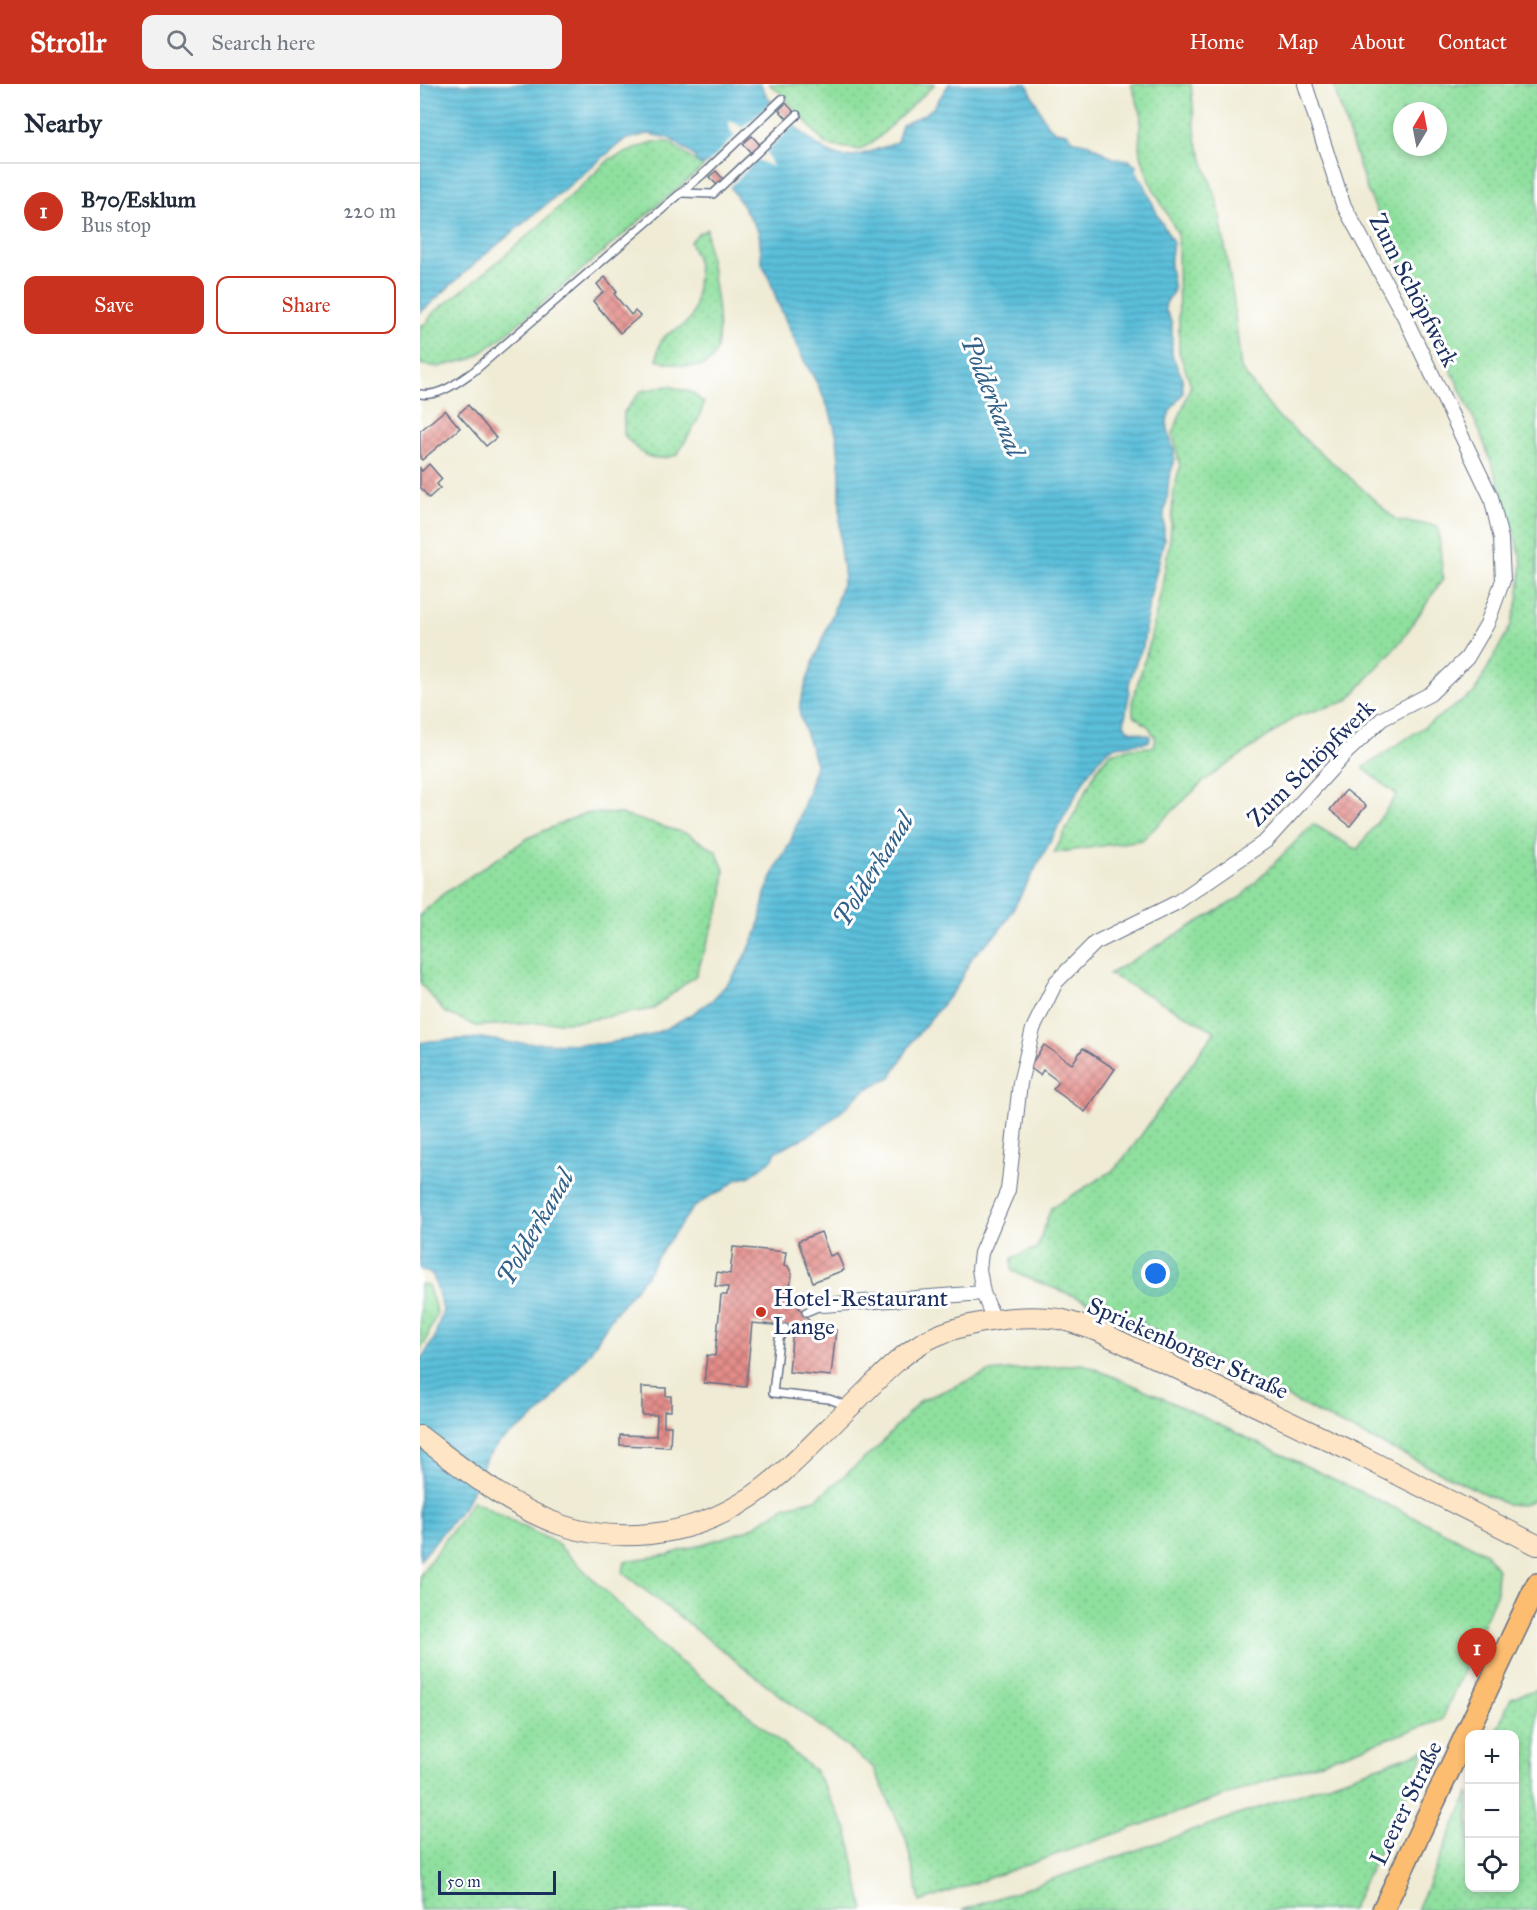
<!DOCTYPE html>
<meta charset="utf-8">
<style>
:root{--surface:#fff;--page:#f2f2f3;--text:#1f2937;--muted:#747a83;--line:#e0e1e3;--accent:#c8321e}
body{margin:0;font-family:"IM FELL Great Primer",serif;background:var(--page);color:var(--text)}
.controls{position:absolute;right:18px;bottom:18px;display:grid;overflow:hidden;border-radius:12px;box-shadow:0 3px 9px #0003}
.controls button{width:54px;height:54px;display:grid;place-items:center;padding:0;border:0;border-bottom:2px solid var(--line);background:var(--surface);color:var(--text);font:30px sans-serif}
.compass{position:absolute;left:973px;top:18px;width:54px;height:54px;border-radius:50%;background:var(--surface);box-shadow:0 3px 9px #0003;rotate:10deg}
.scale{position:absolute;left:18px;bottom:15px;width:118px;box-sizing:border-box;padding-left:6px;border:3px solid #1b2f5e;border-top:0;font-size:16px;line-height:21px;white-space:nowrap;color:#1b2f5e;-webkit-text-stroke:4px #fff;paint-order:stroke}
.you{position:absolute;left:736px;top:1190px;width:21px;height:21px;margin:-15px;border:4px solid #fff;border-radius:50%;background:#1a73e8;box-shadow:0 0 0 9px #1a73e833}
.badge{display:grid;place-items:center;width:39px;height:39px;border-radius:50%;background:var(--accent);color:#fff;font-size:20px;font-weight:700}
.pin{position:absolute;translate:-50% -50px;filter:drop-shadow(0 2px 3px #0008)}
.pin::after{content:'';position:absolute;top:32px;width:21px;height:18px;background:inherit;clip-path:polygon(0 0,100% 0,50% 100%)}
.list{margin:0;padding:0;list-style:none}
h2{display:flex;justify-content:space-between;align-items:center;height:78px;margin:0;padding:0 24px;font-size:26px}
h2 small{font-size:20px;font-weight:400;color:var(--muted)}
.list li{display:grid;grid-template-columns:39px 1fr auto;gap:18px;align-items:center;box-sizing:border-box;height:96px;padding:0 24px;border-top:2px solid var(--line)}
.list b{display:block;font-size:22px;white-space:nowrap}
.list p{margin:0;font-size:20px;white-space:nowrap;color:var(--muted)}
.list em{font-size:20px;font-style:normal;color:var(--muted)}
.actions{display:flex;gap:12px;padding:18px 24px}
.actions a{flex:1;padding:14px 0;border:2px solid var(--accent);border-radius:12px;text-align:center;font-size:21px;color:var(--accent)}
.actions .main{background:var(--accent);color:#fff}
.icon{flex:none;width:33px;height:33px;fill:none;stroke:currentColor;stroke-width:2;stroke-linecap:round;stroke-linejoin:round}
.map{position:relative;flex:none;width:1117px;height:1826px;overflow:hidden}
header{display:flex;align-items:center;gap:36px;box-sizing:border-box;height:84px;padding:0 30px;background:var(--accent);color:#fff}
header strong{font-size:28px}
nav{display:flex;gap:33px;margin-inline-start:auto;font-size:21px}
.search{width:420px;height:54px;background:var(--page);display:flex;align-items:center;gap:15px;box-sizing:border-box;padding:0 21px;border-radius:12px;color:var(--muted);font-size:22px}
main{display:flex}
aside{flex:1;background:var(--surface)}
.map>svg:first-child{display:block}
.grass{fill:url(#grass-dots);stroke:#55887e;stroke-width:1.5;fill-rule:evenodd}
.water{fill:url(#water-rules);stroke:#3b779c;stroke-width:1.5}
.pier{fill:#efebd4}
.building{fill:url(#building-cross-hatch)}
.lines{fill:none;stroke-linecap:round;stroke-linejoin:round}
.lane-casing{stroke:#657187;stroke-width:10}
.street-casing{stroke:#657187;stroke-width:16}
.secondary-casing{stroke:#657187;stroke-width:22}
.primary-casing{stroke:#657187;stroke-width:24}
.lane{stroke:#fff;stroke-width:7}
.street{stroke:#fff;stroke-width:14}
.secondary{stroke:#fee5c5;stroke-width:20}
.primary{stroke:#fcbd6f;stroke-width:21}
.poi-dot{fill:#c8321e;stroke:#fff;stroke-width:2}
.labels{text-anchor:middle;stroke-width:6;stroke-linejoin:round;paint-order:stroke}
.street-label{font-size:24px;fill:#1b2f5e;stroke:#fff}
.poi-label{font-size:24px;fill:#1b2f5e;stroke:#fff;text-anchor:start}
.water-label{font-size:26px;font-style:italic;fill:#316189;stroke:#fff}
</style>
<header>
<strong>Strollr</strong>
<div class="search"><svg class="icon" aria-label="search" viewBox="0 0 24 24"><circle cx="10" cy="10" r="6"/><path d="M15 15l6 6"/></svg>Search here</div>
<nav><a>Home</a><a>Map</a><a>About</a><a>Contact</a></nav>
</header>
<main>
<aside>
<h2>Nearby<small></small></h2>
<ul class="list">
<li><span class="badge">1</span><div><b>B70/Esklum</b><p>Bus stop</p></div><em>220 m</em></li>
</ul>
<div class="actions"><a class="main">Save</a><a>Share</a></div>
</aside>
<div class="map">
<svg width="1117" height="1826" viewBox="0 0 1117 1826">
<defs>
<pattern id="grass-dots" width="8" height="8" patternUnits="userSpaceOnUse" patternTransform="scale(1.5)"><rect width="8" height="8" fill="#8fe09f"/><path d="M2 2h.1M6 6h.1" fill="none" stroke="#7bc08b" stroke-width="1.8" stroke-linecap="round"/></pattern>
<pattern id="water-rules" width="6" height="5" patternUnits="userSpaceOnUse" patternTransform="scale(1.5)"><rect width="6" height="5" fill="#5bbfda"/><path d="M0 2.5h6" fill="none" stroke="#4a9cb4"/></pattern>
<pattern id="building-cross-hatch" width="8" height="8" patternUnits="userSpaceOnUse" patternTransform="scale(1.5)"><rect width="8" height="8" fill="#e48d89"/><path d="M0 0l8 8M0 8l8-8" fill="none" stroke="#b87473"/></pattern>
</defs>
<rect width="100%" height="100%" fill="#fff"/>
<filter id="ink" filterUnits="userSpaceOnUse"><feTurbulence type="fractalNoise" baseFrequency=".0167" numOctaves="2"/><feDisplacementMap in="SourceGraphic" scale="12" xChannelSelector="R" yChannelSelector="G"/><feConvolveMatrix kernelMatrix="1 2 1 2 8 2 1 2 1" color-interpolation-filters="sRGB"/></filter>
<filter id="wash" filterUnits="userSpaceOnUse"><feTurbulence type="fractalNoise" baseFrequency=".008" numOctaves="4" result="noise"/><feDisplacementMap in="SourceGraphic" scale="24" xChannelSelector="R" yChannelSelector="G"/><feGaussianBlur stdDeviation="1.35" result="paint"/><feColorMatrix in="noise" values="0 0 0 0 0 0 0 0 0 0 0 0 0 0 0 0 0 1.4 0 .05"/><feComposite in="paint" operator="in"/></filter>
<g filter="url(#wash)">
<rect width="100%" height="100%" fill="#efebd4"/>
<!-- grass -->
<g class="grass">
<polygon points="349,0 515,0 457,55 440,66 406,61 362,10"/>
<polygon points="711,0 771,0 776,55 798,120 813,211 821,285 856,331 926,390 976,436 1018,442 1023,495 981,557 927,617 877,632 784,697 722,756 634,769 676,687 690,669 713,664 732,663 736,655 729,643 713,631 713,615 729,561 741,508 750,455 754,405 760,382 753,350 771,301 759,268 758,150 729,97 719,64 721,29"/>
<path d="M913,0H1117V1414L1103,1421L1086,1420L916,1338L706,1232L600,1191L592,1186V1174L617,1164L631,1124L694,1086L715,1060L795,947L689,890L821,813L893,740L937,766L977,711L943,684L1054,609L1091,541L1098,516L1102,479L1087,422L1060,348L947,106ZM982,27H1018V63H982Z"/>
<polygon points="233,58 249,58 283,83 80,255 52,275 18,283 0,280 0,241 6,240 12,230 57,195 119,142 190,75"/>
<path d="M287,145C287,151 287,158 288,164C291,186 311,267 287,279C274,287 252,279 237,276C239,243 252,254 270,235C277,227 279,187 277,176C275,170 272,164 270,158L278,150Z"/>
<path d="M249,302L273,309L284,319L279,334L257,371C230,379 222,372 204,351V328L221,307Z"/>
<polygon points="165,729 200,730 268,750 296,767 304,786 303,813 276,891 233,925 162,937 56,942 24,928 1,900 0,831 23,810 110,753"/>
<polygon points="0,1200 8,1201 17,1228 5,1259 0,1266"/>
<polygon points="663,1280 732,1309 996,1434 1066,1469 1077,1485 1077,1508 1022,1636 500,1818 486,1755 454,1684 203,1489 205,1477 247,1471 328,1446 366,1422 396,1415 457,1364 500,1317 569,1288"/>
<polygon points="53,1417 136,1459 251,1571 308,1614 395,1687 427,1745 444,1826 0,1826 0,1491"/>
<polygon points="1117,1605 1117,1826 997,1826 1049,1708 1050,1804 1094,1804 1094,1650 1075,1650 1091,1614"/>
<polygon points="1006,1666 931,1826 543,1826"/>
</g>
<!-- water -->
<path class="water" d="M0,0H341C343,5 346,12 350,16C364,34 401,70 423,73C438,74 463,63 477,58L482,41L505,30L514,23L529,0H607L626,39L635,47L647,49L655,57L669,60L693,74L709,76L716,82V88L724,99L738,132L753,158L750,182L754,206L746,219L745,225L752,239V271L762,293L763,309L750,327L747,337L748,346L754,367V379L749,394L747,416L744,429V456L729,518L723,563L717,575L709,600V611L704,640L707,645L730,652V656L728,658L696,662L685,668L667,691L587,836L578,848L553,872L536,904L493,956L471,993L445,1006L408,1039L390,1051L356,1067L353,1075L330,1092L316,1096L301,1108L292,1111L272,1125L235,1176L229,1188L192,1233L170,1268L126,1323L109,1338L80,1358L66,1374L46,1420L0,1476V1278L14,1255L23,1226L13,1191L0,1185V959L11,957L62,954L92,959L181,960L228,952L247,944L270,931L292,916L311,896L324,875L338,846L345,810L358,779L370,759L388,709L396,680L380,632V618L391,584L413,529L424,493L420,464V389L417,353L410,328L398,301L382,273L357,217L351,199L342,179L339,148L311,104L289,78L283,82L277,78L274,72L249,54L228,50L204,56L60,175L0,229Z"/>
<!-- pier -->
<polygon class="pier" points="345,2 350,13 387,49 374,41 346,67 353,83 337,76 308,105 288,82 282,85 315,52 310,46 309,37 317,40 323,44 353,17 344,3"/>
<g id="blocks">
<!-- building -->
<g class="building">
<polygon points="366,19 376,30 369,37 359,26"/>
<polygon points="332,52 342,63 333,71 323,60"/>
<polygon points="296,87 305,97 299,103 289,93"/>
<polygon points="185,193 197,208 194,210 211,231 215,227 220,232 200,249 173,217 183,208 177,200"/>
<polygon points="48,321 76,354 66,362 38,330"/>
<polygon points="25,326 40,344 2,376 0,374 0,347"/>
<polygon points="9,380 22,395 17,400 20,404 9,414 0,403 0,384 2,387"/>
<polygon points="926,706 946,722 930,742 910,726"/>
<polygon points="624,961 652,980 663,964 695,985 665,1028 633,1005 639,998 623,986 620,991 609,983"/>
<polygon points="401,1148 410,1172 417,1169 424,1186 393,1198 378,1157"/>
<polygon points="313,1163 366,1168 364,1182 368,1182 372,1190 368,1216 373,1216 391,1239 391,1243 416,1246 411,1292 369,1288 373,1243 332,1239 326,1303 284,1299 287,1271 295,1272 301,1211 307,1211 308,1203 295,1202 297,1188 310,1190"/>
<polygon points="222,1303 246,1304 246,1312 251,1312 251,1327 244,1327 244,1342 251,1342 250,1363 200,1361 200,1351 236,1352 237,1331 222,1331"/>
</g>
</g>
</g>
<g filter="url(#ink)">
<use href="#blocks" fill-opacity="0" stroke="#657187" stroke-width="1.5"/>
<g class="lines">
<!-- lane casing -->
<g class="lane-casing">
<g id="lane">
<polyline points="261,109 293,110 377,31"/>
<path d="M0,310C20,313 38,298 54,287L283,90L362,15"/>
<polyline points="386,1228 403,1221"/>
<polyline points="365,1244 359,1255 353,1309 409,1315 428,1322"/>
</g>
</g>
<!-- street casing -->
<g class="street-casing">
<g id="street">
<polyline points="403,1221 563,1209"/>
<polyline points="574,1236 563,1209 559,1185 561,1169 588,1106 600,999 613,945 636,898 675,859 756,819 846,757 926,669 962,635 1010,610 1047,574 1067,540 1083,496 1081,455 1071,413 985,234 923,120 885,0"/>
</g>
</g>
<!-- secondary casing -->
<g class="secondary-casing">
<path id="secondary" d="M0,1352C45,1386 88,1422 141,1441C170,1451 200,1453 230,1450C323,1440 369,1383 431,1322C454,1300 475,1275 502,1259C536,1239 600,1229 639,1235C652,1238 665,1243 678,1247L941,1372L1117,1461"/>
</g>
<!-- primary casing -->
<g class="primary-casing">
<polyline id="primary" points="963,1826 1117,1500"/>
</g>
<!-- lane -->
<use href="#lane" class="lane"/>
<!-- street -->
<use href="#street" class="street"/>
<!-- secondary -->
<use href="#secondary" class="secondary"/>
<!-- primary -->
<use href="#primary" class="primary"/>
</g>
</g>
<!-- markers -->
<circle class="poi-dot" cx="341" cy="1228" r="6"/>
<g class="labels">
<!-- street labels -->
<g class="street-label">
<text transform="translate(994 206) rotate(63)" y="8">Zum Schöpfwerk</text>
<text transform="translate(891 679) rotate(-45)" y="8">Zum Schöpfwerk</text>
<text transform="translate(768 1264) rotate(24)" y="8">Spriekenborger Straße</text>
<text transform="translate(986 1719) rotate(-64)" y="8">Leerer Straße</text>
</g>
<!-- poi labels -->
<g class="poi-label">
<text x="353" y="1222">Hotel-Restaurant<tspan x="353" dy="28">Lange</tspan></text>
</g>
<!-- water labels -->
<g class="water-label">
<text transform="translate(573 312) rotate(68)" y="9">Polderkanal</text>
<text transform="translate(453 785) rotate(-58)" y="9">Polderkanal</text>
<text transform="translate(115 1143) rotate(-60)" y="9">Polderkanal</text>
</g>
</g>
</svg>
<div class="controls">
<button>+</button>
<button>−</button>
<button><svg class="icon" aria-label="locate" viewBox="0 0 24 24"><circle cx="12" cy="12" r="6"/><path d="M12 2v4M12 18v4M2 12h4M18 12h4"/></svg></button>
</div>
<svg class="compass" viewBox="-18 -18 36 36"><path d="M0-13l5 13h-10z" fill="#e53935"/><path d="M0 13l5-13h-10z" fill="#747a83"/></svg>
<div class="scale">50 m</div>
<div class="you"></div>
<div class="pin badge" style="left:1057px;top:1594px">1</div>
</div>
</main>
